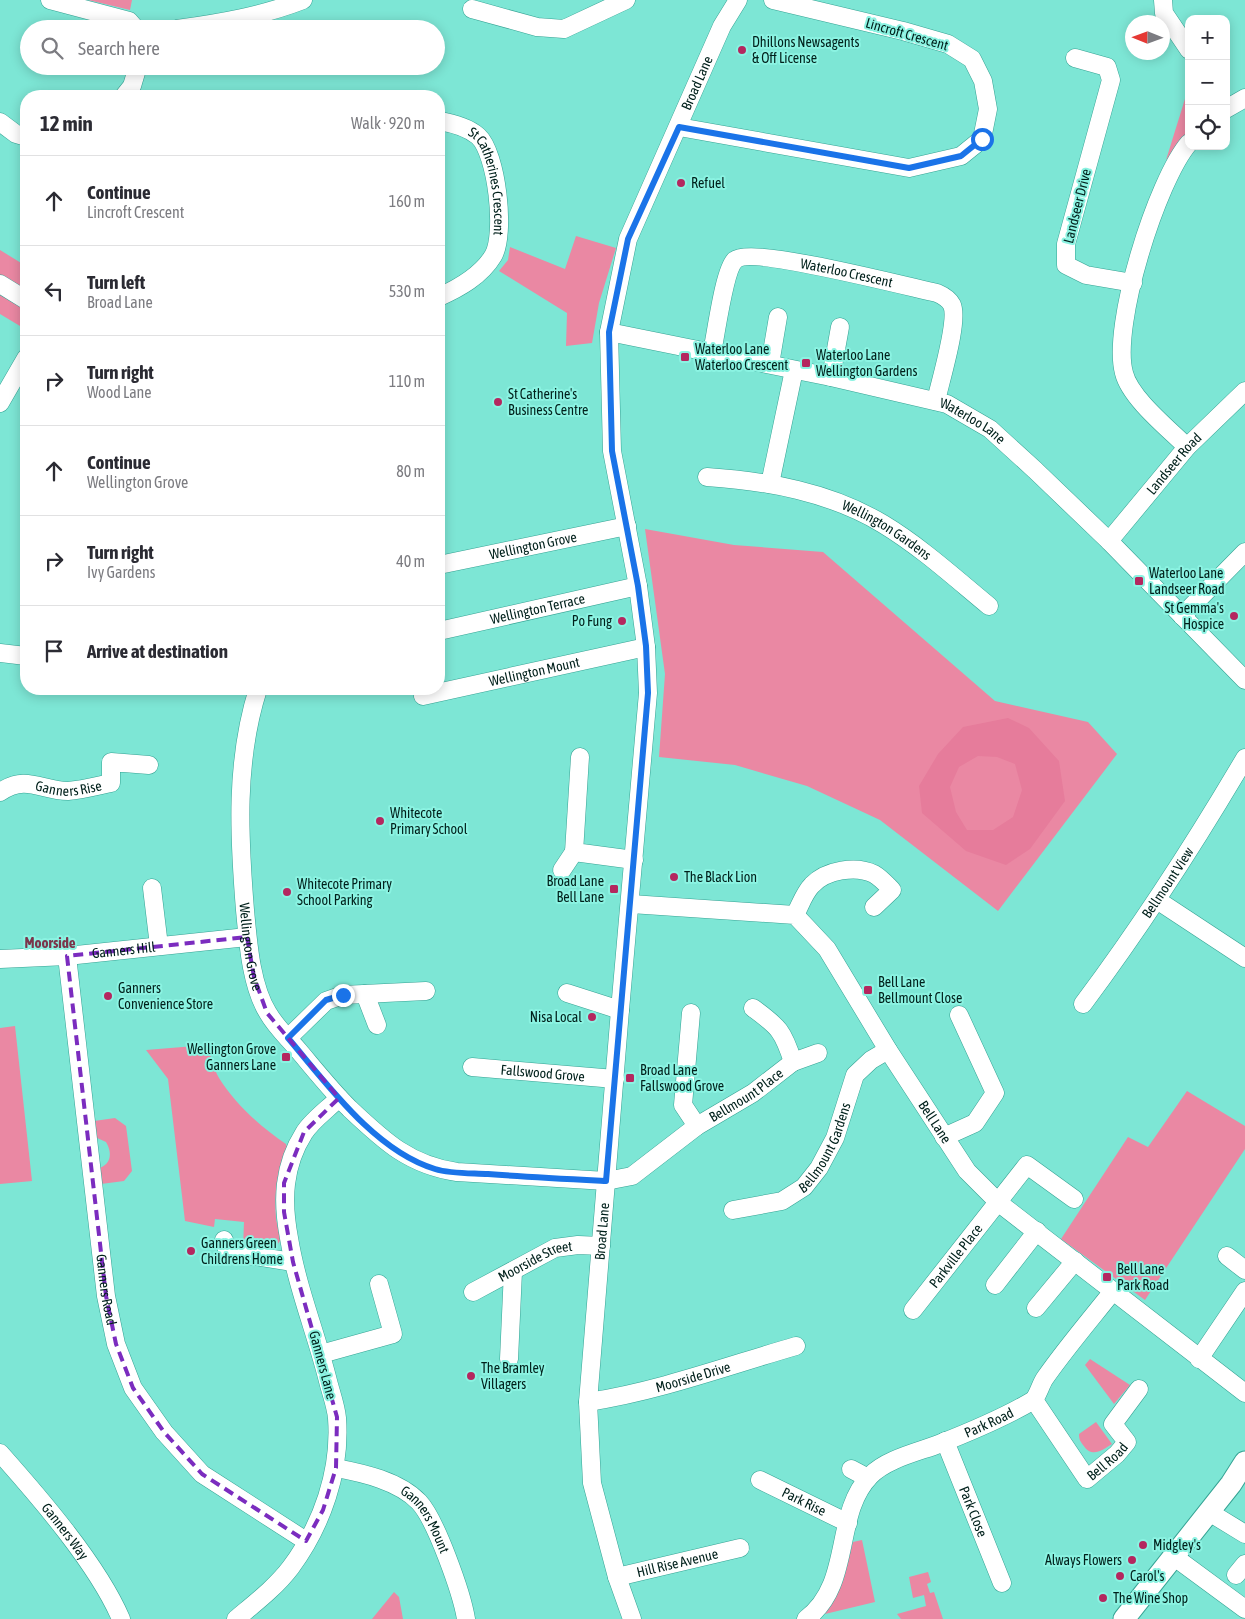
<!DOCTYPE html>
<meta charset="utf-8">
<style>
:root{--surface:#fff;--page:#f7f7f7;--text:#2b2b33;--muted:#7c7c81;--line:#e1e1e2}
body{margin:0;font-family:"Asap Condensed",sans-serif;background:var(--page);color:var(--text)}
.controls{position:absolute;right:15px;top:15px;display:grid;overflow:hidden;border-radius:10px;box-shadow:0 2px 12px #0003}
.controls button{width:45px;height:45px;display:grid;place-items:center;padding:0;border:0;border-bottom:1px solid var(--line);background:var(--surface);color:var(--text);font:25px sans-serif}
.compass{position:absolute;left:1125px;top:15px;width:45px;height:45px;border-radius:50%;background:var(--surface);box-shadow:0 2px 12px #0003;rotate:271deg}
.stop{position:absolute;width:15px;height:15px;margin:-11px;border:4px solid #1a73e8;border-radius:50%;background:#fff}
.stop.end{background:#1a73e8;border-color:#fff;box-shadow:0 1px 5px #0008}
.list{margin:0;padding:0;list-style:none}
h2{display:flex;justify-content:space-between;align-items:center;height:65px;margin:0;padding:0 20px;font-size:21px}
h2 small{font-size:16px;font-weight:400;color:var(--muted)}
.list li{display:grid;grid-template-columns:32px 1fr auto;gap:15px;align-items:center;box-sizing:border-box;height:90px;padding:0 20px;border-top:1px solid var(--line)}
.list b{display:block;font-size:19px;white-space:nowrap}
.list p{margin:0;font-size:16px;white-space:nowrap;color:var(--muted)}
.list em{font-size:16px;font-style:normal;color:var(--muted)}
.icon{flex:none;width:28px;height:28px;fill:none;stroke:currentColor;stroke-width:2;stroke-linecap:round;stroke-linejoin:round}
.map{position:relative;flex:none;width:1245px;height:1619px;overflow:hidden}
.search{position:absolute;background:var(--surface);box-shadow:0 2px 12px #0003;left:20px;top:20px;width:425px;height:55px;display:flex;align-items:center;gap:12px;box-sizing:border-box;padding:0 18px;border-radius:28px;color:var(--muted);font-size:19px}
.panel{position:absolute;background:var(--surface);box-shadow:0 2px 12px #0003;left:20px;top:90px;width:425px;height:605px;border-radius:20px}
.map>svg:first-child{display:block}
.green{fill:#ea88a3}
.forest{fill:#e67c9b;fill-rule:evenodd}
.lines{fill:none;stroke-linecap:round;stroke-linejoin:round}
.minor-casing{stroke:#35a394;stroke-width:19}
.major-casing{stroke:#35a394;stroke-width:23}
.minor{stroke:#fff;stroke-width:18}
.major{stroke:#fff;stroke-width:21}
.route{stroke:#1a73e8;stroke-width:6}
.marked{fill:none;stroke:#7b2cbf;stroke-width:4;stroke-dasharray:10 6;stroke-linejoin:round}
.poi-dot{fill:#b4275f;stroke:#8bf3e2;stroke-width:2}
.labels{text-anchor:middle;stroke-width:4;stroke-linejoin:round;paint-order:stroke}
.street-label{font-size:14px;fill:#00201b;stroke:#8bf3e2}
.poi-label{font-size:14px;fill:#00201b;stroke:#8bf3e2;text-anchor:start}
.neighbourhood-label{font-size:15px;font-weight:bold;fill:#7b354b;stroke:#8bf3e2}
</style>
<div class="map">
<svg width="1245" height="1619" viewBox="0 0 1245 1619">
<rect width="100%" height="100%" fill="#7de6d5"/>
<!-- green -->
<g class="green">
<polygon points="88,0 132,0 130,10"/>
<polygon points="1189,86 1189,130 1166,160"/>
<polygon points="576,236 616,248 599,303 592,343 566,346 567,313 499,271 508,260 510,247 565,269"/>
<polygon points="0,250 26,266 26,294 0,278"/>
<polygon points="0,290 26,306 26,347 24,349 20,326 0,314"/>
<polygon points="645,529 734,545 823,552 995,701 1088,722 1117,754 998,911 880,820 807,786 735,765 659,757 665,674"/>
<polygon points="15,1026 32,1181 0,1184 0,1028"/>
<path d="M207,1045C211,1055 213,1068 219,1078C236,1105 260,1126 286,1144L287,1147C277,1170 274,1193 276,1218C277,1226 280,1233 280,1241L274,1249L243,1247L244,1222L215,1219L214,1227L185,1221L168,1079L146,1050Z"/>
<polygon points="1187,1091 1245,1126 1245,1149 1145,1300 1061,1239 1128,1137 1148,1147"/>
<path d="M115,1118L126,1126L132,1171L124,1181L101,1184L99,1168C112,1164 112,1152 106,1142L95,1137L94,1121Z"/>
<polygon points="1090,1359 1130,1385 1114,1404 1085,1365"/>
<path d="M1096,1422L1112,1444C1101,1451 1092,1458 1083,1445C1080,1441 1079,1439 1079,1434Z"/>
<polygon points="862,1540 875,1602 825,1614 843,1581 853,1542"/>
<polygon points="928,1572 931,1582 927,1584 930,1593 934,1592 943,1619 901,1619 897,1614 926,1606 924,1595 913,1598 909,1577"/>
<polygon points="394,1592 399,1597 403,1619 372,1619"/>
</g>
<!-- forest -->
<path class="forest" d="M1008,718L1029,728L1059,761L1065,801L1030,849L1006,865L966,851L922,813L919,786L938,754L963,727ZM978,756L997,757L1015,764L1022,790L1013,817L993,830H967L956,812L950,787L959,767Z"/>
<g class="lines">
<!-- minor casing -->
<g class="minor-casing">
<g id="minor">
<polyline points="50,0 129,21 136,29"/>
<polyline points="1163,0 1164,13 1189,50"/>
<polyline points="472,9 537,27 564,29 626,0"/>
<path d="M177,29C220,23 262,16 303,0"/>
<polyline points="1075,58 1107,67 1111,80 1066,244 1066,265 1086,275 1133,283"/>
<polyline points="124,96 132,86 138,66"/>
<polyline points="1226,109 1245,98"/>
<path id="s1" d="M439,121C452,123 467,127 478,136C497,153 506,235 493,256C481,276 459,288 439,297"/>
<polyline points="0,122 16,134 26,137"/>
<polyline points="679,127 909,168 961,156 982,139 988,109 983,81 972,59 948,44 903,31 773,0"/>
<polyline points="0,284 26,300"/>
<path id="s2" d="M609,332L831,377L947,404L990,429L1035,470L1109,541L1245,680"/>
<path id="s3" d="M712,352C716,335 724,270 735,260C751,246 909,287 937,293C944,296 949,299 952,305C959,321 940,382 936,401"/>
<polyline points="770,364 778,317"/>
<polyline points="831,377 840,327"/>
<polyline points="0,403 26,358"/>
<path d="M1187,447C1169,429 1130,398 1124,373C1111,326 1157,180 1189,143"/>
<path id="s4" d="M707,477C767,481 830,492 883,524C921,547 955,578 989,606"/>
<polyline points="770,484 794,370"/>
<path id="s5" d="M1109,541L1187,447L1245,391"/>
<path id="s6" d="M439,565L627,526"/>
<polyline points="1182,616 1245,552"/>
<path id="s7" d="M439,631L638,586"/>
<polyline points="0,653 26,656"/>
<path id="s8" d="M258,689C235,761 239,836 245,910C248,942 251,986 268,1013C276,1027 289,1039 299,1051C315,1070 331,1090 349,1108C384,1141 409,1165 457,1172L606,1181L632,1176L697,1126L753,1093L793,1062C783,1031 779,1027 753,1008"/>
<path id="s9" d="M423,696L646,647"/>
<polyline points="580,757 574,852 634,860"/>
<path id="s10" d="M0,792C27,774 41,791 68,791C82,790 97,786 111,783V762L149,765"/>
<polyline points="562,870 574,852"/>
<polyline points="152,888 159,946"/>
<polyline points="1157,900 1245,958"/>
<path id="s11" d="M631,904L795,915L827,949L888,1050L967,1171L999,1203L1245,1393"/>
<path d="M795,915C800,906 804,893 812,885C826,870 856,865 874,874C881,878 887,885 892,890L874,907"/>
<path id="s12" d="M67,956L106,1296L116,1344L133,1388L164,1432L202,1474L306,1541"/>
<path id="s13" d="M0,959L67,956L247,937"/>
<polyline points="567,993 620,1010"/>
<polyline points="365,994 377,1025"/>
<path id="s14" d="M1083,1004C1142,925 1195,843 1245,758"/>
<polyline points="691,1013 683,1105 697,1126"/>
<polyline points="288,1038 326,1001 343,995 426,991"/>
<polyline points="793,1062 818,1053"/>
<path id="s15" d="M472,1067L615,1079"/>
<polyline points="944,1137 975,1123 995,1093 959,1015"/>
<path id="s16" d="M733,1210L782,1201L804,1187L819,1168L835,1138L855,1075L871,1060L888,1050"/>
<polyline points="224,1240 228,1252 293,1262"/>
<polyline points="1227,1256 1245,1270"/>
<polyline points="995,1285 1037,1231"/>
<path id="s17" d="M473,1292L555,1248L578,1245L601,1246"/>
<polyline points="1036,1308 1075,1261"/>
<path id="s18" d="M913,1310L1027,1165L1074,1199"/>
<polyline points="321,1354 393,1334 379,1284"/>
<polyline points="509,1359 513,1271"/>
<polyline points="1199,1359 1245,1291"/>
<path id="s19" d="M1034,1400L1087,1479L1117,1454L1127,1442L1113,1424L1139,1389"/>
<path id="s20" d="M588,1402C659,1391 727,1366 796,1346"/>
<path id="s21" d="M945,1441L1002,1583"/>
<path id="s22" d="M0,1453C40,1498 98,1565 121,1619"/>
<path id="s23" d="M336,1468C363,1473 399,1481 419,1502C436,1520 462,1594 466,1619"/>
<polyline points="851,1469 868,1478"/>
<path id="s24" d="M760,1480L848,1523"/>
<polyline points="1209,1512 1245,1534"/>
<polyline points="1173,1556 1245,1609"/>
<polyline points="1236,1575 1245,1564"/>
<path id="s25" d="M617,1577L740,1548"/>
<path d="M236,1619C255,1603 276,1587 291,1567C322,1525 341,1471 337,1418C336,1406 331,1393 328,1381C316,1333 297,1287 289,1238C282,1201 283,1166 304,1133C312,1120 328,1109 339,1098"/>
<path id="s26" d="M632,1619L617,1577L592,1483L588,1402L620,1010L648,693L646,647L638,586L612,451L609,332L628,239L722,26L738,0"/>
<path id="s27" d="M806,1619C853,1584 833,1514 870,1476C886,1459 918,1452 939,1444C967,1433 1005,1417 1032,1401C1038,1397 1040,1385 1045,1378C1066,1348 1090,1320 1113,1291"/>
</g>
</g>
<!-- major casing -->
<g class="major-casing">
<polyline id="major" points="1124,1619 1231,1484 1245,1462"/>
</g>
<!-- minor -->
<use href="#minor" class="minor"/>
<!-- major -->
<use href="#major" class="major"/>
</g>
<g class="lines">
<!-- route -->
<path class="route" d="M343,995L326,1000L288,1038C327,1084 375,1151 435,1169C451,1174 471,1173 488,1174C527,1177 567,1179 606,1181L648,693L646,646L638,586L612,451L609,332L628,239L679,127L909,168L961,156L982,139"/>
</g>
<!-- marked area -->
<path class="marked" d="M247,937L254,977L267,1013L339,1098L304,1132L284,1183V1212L293,1262L337,1417L336,1468L323,1510L306,1541L202,1474L164,1432L133,1388L116,1344L106,1296L67,956Z"/>
<!-- markers -->
<g class="poi-dot">
<circle cx="742" cy="50" r="5"/>
<circle cx="681" cy="183" r="5"/>
<rect x="680" y="352" width="10" height="10" rx="2.5"/>
<rect x="801" y="358" width="10" height="10" rx="2.5"/>
<circle cx="498" cy="402" r="5"/>
<rect x="1134" y="576" width="10" height="10" rx="2.5"/>
<circle cx="1234" cy="616" r="5"/>
<circle cx="622" cy="621" r="5"/>
<circle cx="380" cy="821" r="5"/>
<circle cx="674" cy="877" r="5"/>
<rect x="609" y="884" width="10" height="10" rx="2.5"/>
<circle cx="287" cy="892" r="5"/>
<rect x="863" y="985" width="10" height="10" rx="2.5"/>
<circle cx="108" cy="996" r="5"/>
<circle cx="592" cy="1017" r="5"/>
<rect x="281" y="1052" width="10" height="10" rx="2.5"/>
<rect x="625" y="1073" width="10" height="10" rx="2.5"/>
<circle cx="191" cy="1251" r="5"/>
<rect x="1102" y="1272" width="10" height="10" rx="2.5"/>
<circle cx="471" cy="1376" r="5"/>
<circle cx="1143" cy="1545" r="5"/>
<circle cx="1132" cy="1560" r="5"/>
<circle cx="1120" cy="1576" r="5"/>
<circle cx="1103" cy="1598" r="5"/>
</g>
<g class="labels">
<!-- street labels -->
<g class="street-label">
<text transform="translate(907 34) rotate(16)" y="5">Lincroft Crescent</text>
<text dy="5" stroke="none"><textPath href="#s26" startOffset="1564">Broad Lane</textPath></text>
<text dy="5" stroke="none"><textPath href="#s1" startOffset="89">St Catherines Crescent</textPath></text>
<text transform="translate(1077 206) rotate(-76)" y="5">Landseer Drive</text>
<text dy="5" stroke="none"><textPath href="#s3" startOffset="209">Waterloo Crescent</textPath></text>
<text dy="5" stroke="none"><textPath href="#s2" startOffset="376">Waterloo Lane</textPath></text>
<text dy="5" stroke="none"><textPath href="#s5" startOffset="101">Landseer Road</textPath></text>
<text dy="5" stroke="none"><textPath href="#s4" startOffset="190">Wellington Gardens</textPath></text>
<text dy="5" stroke="none"><textPath href="#s6" startOffset="96">Wellington Grove</textPath></text>
<text dy="5" stroke="none"><textPath href="#s7" startOffset="101">Wellington Terrace</textPath></text>
<text dy="5" stroke="none"><textPath href="#s9" startOffset="114">Wellington Mount</textPath></text>
<text dy="5" stroke="none"><textPath href="#s10" startOffset="71">Ganners Rise</textPath></text>
<text dy="5" stroke="none"><textPath href="#s14" startOffset="148">Bellmount View</textPath></text>
<text dy="5" stroke="none"><textPath href="#s8" startOffset="260">Wellington Grove</textPath></text>
<text dy="5" stroke="none"><textPath href="#s13" startOffset="124">Ganners Hill</textPath></text>
<text dy="5" stroke="none"><textPath href="#s15" startOffset="71">Fallswood Grove</textPath></text>
<text dy="5" stroke="none"><textPath href="#s8" startOffset="898">Bellmount Place</textPath></text>
<text dy="5" stroke="none"><textPath href="#s11" startOffset="415">Bell Lane</textPath></text>
<text dy="5" stroke="none"><textPath href="#s16" startOffset="121">Bellmount Gardens</textPath></text>
<text dy="5" stroke="none"><textPath href="#s26" startOffset="394">Broad Lane</textPath></text>
<text dy="5" stroke="none"><textPath href="#s18" startOffset="69">Parkville Place</textPath></text>
<text dy="5" stroke="none"><textPath href="#s17" startOffset="70">Moorside Street</textPath></text>
<text dy="5" stroke="none"><textPath href="#s12" startOffset="336">Ganners Road</textPath></text>
<text transform="translate(323 1365) rotate(75)" y="5">Ganners Lane</text>
<text dy="5" stroke="none"><textPath href="#s20" startOffset="108">Moorside Drive</textPath></text>
<text dy="5" stroke="none"><textPath href="#s27" startOffset="291">Park Road</textPath></text>
<text dy="5" stroke="none"><textPath href="#s19" startOffset="122">Bell Road</textPath></text>
<text dy="5" stroke="none"><textPath href="#s24" startOffset="49">Park Rise</textPath></text>
<text dy="5" stroke="none"><textPath href="#s21" startOffset="76">Park Close</textPath></text>
<text dy="5" stroke="none"><textPath href="#s23" startOffset="109">Ganners Mount</textPath></text>
<text dy="5" stroke="none"><textPath href="#s22" startOffset="102">Ganners Way</textPath></text>
<text dy="5" stroke="none"><textPath href="#s25" startOffset="62">Hill Rise Avenue</textPath></text>
</g>
<!-- poi labels -->
<g class="poi-label">
<text x="752" y="47">Dhillons Newsagents<tspan x="752" dy="16">&amp; Off License</tspan></text>
<text x="691" y="188">Refuel</text>
<text x="695" y="354">Waterloo Lane<tspan x="695" dy="16">Waterloo Crescent</tspan></text>
<text x="816" y="360">Waterloo Lane<tspan x="816" dy="16">Wellington Gardens</tspan></text>
<text x="508" y="399">St Catherine's<tspan x="508" dy="16">Business Centre</tspan></text>
<text x="1149" y="578">Waterloo Lane<tspan x="1149" dy="16">Landseer Road</tspan></text>
<text x="1224" y="613" text-anchor="end">St Gemma's<tspan x="1224" dy="16">Hospice</tspan></text>
<text x="612" y="626" text-anchor="end">Po Fung</text>
<text x="390" y="818">Whitecote<tspan x="390" dy="16">Primary School</tspan></text>
<text x="684" y="882">The Black Lion</text>
<text x="604" y="886" text-anchor="end">Broad Lane<tspan x="604" dy="16">Bell Lane</tspan></text>
<text x="297" y="889">Whitecote Primary<tspan x="297" dy="16">School Parking</tspan></text>
<text x="878" y="987">Bell Lane<tspan x="878" dy="16">Bellmount Close</tspan></text>
<text x="118" y="993">Ganners<tspan x="118" dy="16">Convenience Store</tspan></text>
<text x="582" y="1022" text-anchor="end">Nisa Local</text>
<text x="276" y="1054" text-anchor="end">Wellington Grove<tspan x="276" dy="16">Ganners Lane</tspan></text>
<text x="640" y="1075">Broad Lane<tspan x="640" dy="16">Fallswood Grove</tspan></text>
<text x="201" y="1248">Ganners Green<tspan x="201" dy="16">Childrens Home</tspan></text>
<text x="1117" y="1274">Bell Lane<tspan x="1117" dy="16">Park Road</tspan></text>
<text x="481" y="1373">The Bramley<tspan x="481" dy="16">Villagers</tspan></text>
<text x="1153" y="1550">Midgley's</text>
<text x="1122" y="1565" text-anchor="end">Always Flowers</text>
<text x="1130" y="1581">Carol's</text>
<text x="1113" y="1603">The Wine Shop</text>
</g>
<!-- neighbourhood labels -->
<g class="neighbourhood-label">
<text x="50" y="948">Moorside</text>
</g>
</g>
</svg>
<div class="controls">
<button>+</button>
<button>−</button>
<button><svg class="icon" aria-label="locate" viewBox="0 0 24 24"><circle cx="12" cy="12" r="6"/><path d="M12 2v4M12 18v4M2 12h4M18 12h4"/></svg></button>
</div>
<svg class="compass" viewBox="-18 -18 36 36"><path d="M0-13l5 13h-10z" fill="#e53935"/><path d="M0 13l5-13h-10z" fill="#7c7c81"/></svg>
<div class="stop" style="left:982px;top:139px"></div>
<div class="stop end" style="left:343px;top:995px"></div>
<div class="search"><svg class="icon" aria-label="search" viewBox="0 0 24 24"><circle cx="10" cy="10" r="6"/><path d="M15 15l6 6"/></svg>Search here</div>
<section class="panel">
<h2>12 min<small>Walk · 920 m</small></h2>
<ul class="list">
<li><svg class="icon" aria-label="ahead" viewBox="0 0 24 24"><path d="M12 20V5M6 11l6-6 6 6"/></svg><div><b>Continue</b><p>Lincroft Crescent</p></div><em>160 m</em></li>
<li><svg class="icon" aria-label="left" viewBox="0 0 24 24"><path d="M17 20v-9H6M10 6l-5 5 5 5"/></svg><div><b>Turn left</b><p>Broad Lane</p></div><em>530 m</em></li>
<li><svg class="icon" aria-label="right" viewBox="0 0 24 24"><path d="M7 20v-9h11M14 6l5 5-5 5"/></svg><div><b>Turn right</b><p>Wood Lane</p></div><em>110 m</em></li>
<li><svg class="icon" aria-label="ahead" viewBox="0 0 24 24"><path d="M12 20V5M6 11l6-6 6 6"/></svg><div><b>Continue</b><p>Wellington Grove</p></div><em>80 m</em></li>
<li><svg class="icon" aria-label="right" viewBox="0 0 24 24"><path d="M7 20v-9h11M14 6l5 5-5 5"/></svg><div><b>Turn right</b><p>Ivy Gardens</p></div><em>40 m</em></li>
<li><svg class="icon" aria-label="arrive" viewBox="0 0 24 24"><path d="M6 21V4h12l-3 4 3 4H6"/></svg><div><b>Arrive at destination</b></div></li>
</ul>
</section>
</div>
